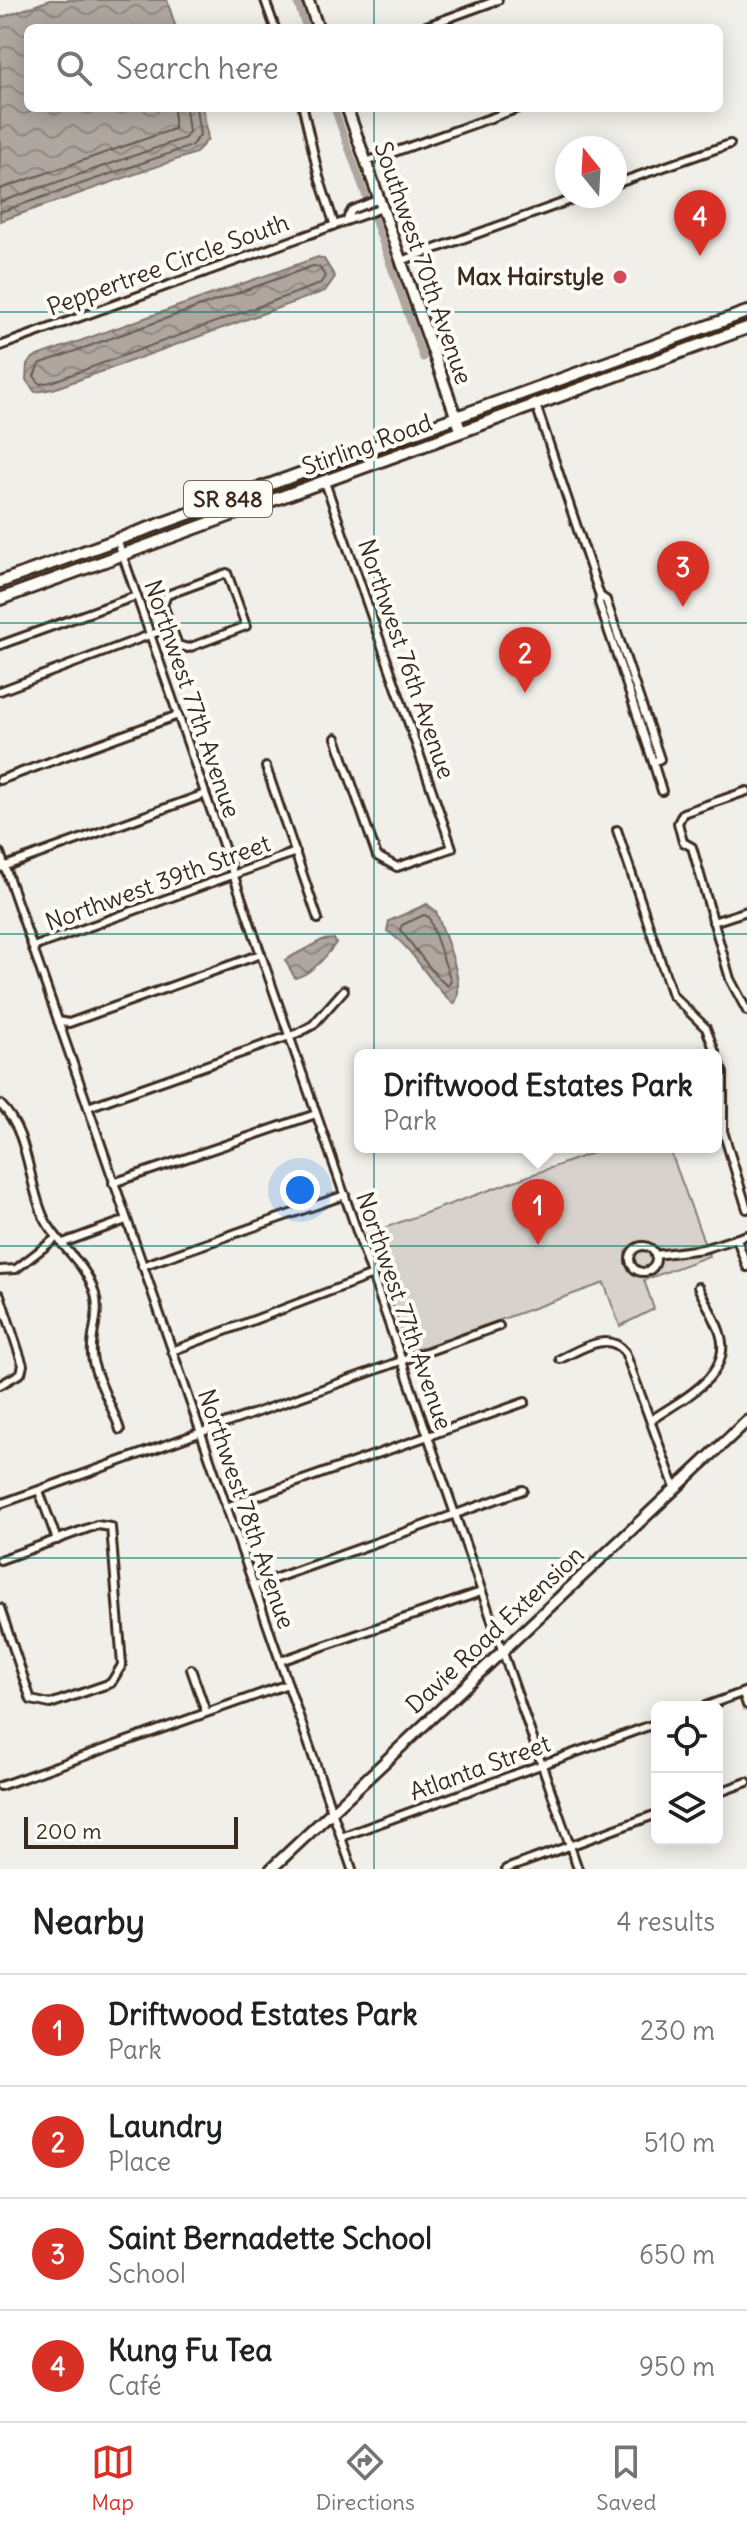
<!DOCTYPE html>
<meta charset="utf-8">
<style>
:root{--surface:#fff;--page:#f2f2f2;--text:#202124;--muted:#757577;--line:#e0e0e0;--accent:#d93025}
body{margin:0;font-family:Delius,sans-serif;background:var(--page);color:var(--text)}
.controls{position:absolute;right:24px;bottom:24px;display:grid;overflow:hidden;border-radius:12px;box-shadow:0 4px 20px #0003}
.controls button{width:72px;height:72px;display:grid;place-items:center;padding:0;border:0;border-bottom:2px solid var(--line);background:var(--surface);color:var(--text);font:40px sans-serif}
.compass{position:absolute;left:555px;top:136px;width:72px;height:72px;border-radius:50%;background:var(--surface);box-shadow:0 4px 20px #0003;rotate:342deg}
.scale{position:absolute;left:24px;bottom:20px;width:214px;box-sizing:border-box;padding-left:8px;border:4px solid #3b2a1e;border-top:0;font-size:22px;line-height:28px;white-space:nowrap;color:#3b2a1e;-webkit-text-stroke:6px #fdfcf7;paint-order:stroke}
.you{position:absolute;left:300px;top:1190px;width:28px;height:28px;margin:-20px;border:6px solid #fff;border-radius:50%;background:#1a73e8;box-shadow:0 0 0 12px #1a73e833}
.badge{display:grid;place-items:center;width:52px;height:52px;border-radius:50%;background:var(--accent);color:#fff;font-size:26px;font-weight:700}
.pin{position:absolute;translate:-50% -66px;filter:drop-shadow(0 2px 4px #0008)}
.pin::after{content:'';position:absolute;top:42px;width:28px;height:24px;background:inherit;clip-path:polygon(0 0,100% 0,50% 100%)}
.popup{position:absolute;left:354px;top:1049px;width:368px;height:104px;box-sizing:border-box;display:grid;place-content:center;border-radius:12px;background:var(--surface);filter:drop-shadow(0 2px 6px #0005);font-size:26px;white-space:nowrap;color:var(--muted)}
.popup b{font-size:30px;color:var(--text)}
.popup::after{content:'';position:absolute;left:50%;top:100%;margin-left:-16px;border:16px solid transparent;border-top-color:var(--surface)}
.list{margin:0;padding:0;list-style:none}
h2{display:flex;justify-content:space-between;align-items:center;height:104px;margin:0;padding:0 32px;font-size:34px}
h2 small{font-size:26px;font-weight:400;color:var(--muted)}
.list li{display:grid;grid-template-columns:52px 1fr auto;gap:24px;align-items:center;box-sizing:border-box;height:112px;padding:0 32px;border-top:2px solid var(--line)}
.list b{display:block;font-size:30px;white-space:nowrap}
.list p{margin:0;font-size:26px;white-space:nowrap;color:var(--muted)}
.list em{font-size:26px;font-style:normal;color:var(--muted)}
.icon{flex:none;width:44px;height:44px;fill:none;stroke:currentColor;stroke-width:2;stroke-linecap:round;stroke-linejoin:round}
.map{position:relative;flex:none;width:747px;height:1869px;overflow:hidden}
.search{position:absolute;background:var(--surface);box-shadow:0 4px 20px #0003;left:24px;right:24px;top:24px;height:88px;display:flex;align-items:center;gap:20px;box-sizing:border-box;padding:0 28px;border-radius:12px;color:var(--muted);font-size:30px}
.sheet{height:552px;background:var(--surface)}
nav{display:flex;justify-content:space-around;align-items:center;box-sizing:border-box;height:112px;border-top:2px solid var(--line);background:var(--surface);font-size:22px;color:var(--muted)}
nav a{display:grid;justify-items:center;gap:4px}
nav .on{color:var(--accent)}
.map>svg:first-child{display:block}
.park{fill:#d7d2cc;stroke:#897e75;stroke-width:2}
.water{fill:url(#water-waves);stroke:#80746b;stroke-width:2}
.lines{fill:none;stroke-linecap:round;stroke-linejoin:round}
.shore{stroke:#695c52;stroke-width:2}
.canal{stroke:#aea69f;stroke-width:7}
.street-casing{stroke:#3b2a1e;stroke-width:12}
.secondary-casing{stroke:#3b2a1e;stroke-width:15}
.primary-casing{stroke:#3b2a1e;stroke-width:16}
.street{stroke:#fdfcf7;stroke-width:6}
.secondary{stroke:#fdfcf7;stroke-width:9}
.primary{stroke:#fdfcf7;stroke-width:10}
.grid{fill:none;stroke:#0f766e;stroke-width:2;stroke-opacity:0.55}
.poi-dot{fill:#d1495b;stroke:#fdfcf7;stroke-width:3}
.labels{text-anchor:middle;stroke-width:8;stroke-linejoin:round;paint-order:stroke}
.shield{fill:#fdfcf7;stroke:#75695f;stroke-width:2}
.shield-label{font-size:22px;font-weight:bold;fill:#3b2a1e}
.street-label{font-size:24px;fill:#3b2a1e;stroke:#fdfcf7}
.poi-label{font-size:24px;font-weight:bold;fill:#3b2a1e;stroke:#fdfcf7;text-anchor:end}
</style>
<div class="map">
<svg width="747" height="1869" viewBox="0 0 747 1869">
<defs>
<pattern id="water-waves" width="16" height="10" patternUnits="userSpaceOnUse" patternTransform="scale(2)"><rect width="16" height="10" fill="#aea69f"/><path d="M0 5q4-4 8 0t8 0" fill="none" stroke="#8f8781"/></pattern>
</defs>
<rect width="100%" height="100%" fill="#f1efea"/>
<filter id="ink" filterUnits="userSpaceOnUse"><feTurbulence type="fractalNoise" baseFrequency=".0125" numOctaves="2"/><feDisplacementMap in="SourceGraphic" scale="16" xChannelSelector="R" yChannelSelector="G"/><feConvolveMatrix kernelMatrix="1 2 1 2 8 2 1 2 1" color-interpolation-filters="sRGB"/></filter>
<g filter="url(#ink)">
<!-- park -->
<polygon class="park" points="609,1147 669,1147 709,1256 644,1280 654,1309 620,1326 604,1283 410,1352 367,1234"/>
<!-- water -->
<g class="water">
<polygon points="50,0 167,0 176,28 28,28 28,108 203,108 208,139 196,153 0,221 0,18"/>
<polygon points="318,257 324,259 335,277 325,291 53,389 35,392 26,380 27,364 34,357"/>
<path d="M427,904L436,911C443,933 468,986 454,1004C428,983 416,950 387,931L389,921Z"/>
<path d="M334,939L336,943C326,957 311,974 295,978L285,960L322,940Z"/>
</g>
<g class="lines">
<!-- shore -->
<g class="shore">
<polyline points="0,189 174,129 174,108"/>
<polyline points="0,202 185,138 189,132 186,108"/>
<polyline points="0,212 191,146 200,135 196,108"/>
<polygon points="313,266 319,267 325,276 320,284 51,382 40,384 34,376 39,364"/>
<path d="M424,915L429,917L451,981L448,986C437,981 412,943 400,930L402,925Z"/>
</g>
<!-- canal -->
<g class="canal">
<polyline points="296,0 306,28"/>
<polyline points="334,108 369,205"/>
<polyline points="373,216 423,358"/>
</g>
<!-- street casing -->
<g class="street-casing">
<g id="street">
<polyline points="265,0 275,28"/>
<polyline points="421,28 498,0"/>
<polyline points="303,108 319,177 334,223"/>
<polyline points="366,162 519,108"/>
<polyline points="615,184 730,144"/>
<polyline points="348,217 352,210 379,199"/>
<polyline points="401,261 582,196"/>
<polyline points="0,346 382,208"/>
<polyline points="536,405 600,596"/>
<polyline points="325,482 452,848 397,867 377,856 336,738"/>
<polyline points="117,539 578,1869"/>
<polygon points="227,573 246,626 188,648 178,645 163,605 167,595"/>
<polygon points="600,596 606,600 660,759 653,762 599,603"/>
<polyline points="0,645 136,596"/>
<polyline points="0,691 171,627"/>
<polyline points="653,762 662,791"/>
<polyline points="266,767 318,919"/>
<polyline points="0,780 178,715"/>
<polyline points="747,791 683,813 678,823 683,842 692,847 730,979 747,1011"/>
<polyline points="617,830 672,995 706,1028 723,1073 723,1131 747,1209"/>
<polyline points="0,853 352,1869"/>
<polyline points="0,868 205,794"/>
<polyline points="713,922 747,911"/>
<polyline points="33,947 296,852"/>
<polyline points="58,1021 69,1023 261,954"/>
<path d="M0,1104C30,1133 27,1181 44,1218C58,1246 86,1262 95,1294C101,1315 90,1334 92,1355C93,1374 114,1409 120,1430"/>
<polyline points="88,1107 298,1033 313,1025 344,990"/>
<polyline points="113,1183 316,1114"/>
<polyline points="737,1239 747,1267"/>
<polyline points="63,1243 126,1220"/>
<circle cx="643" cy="1259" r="13"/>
<polyline points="655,1255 703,1249 747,1235"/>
<polyline points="142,1266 345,1195"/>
<polyline points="0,1270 16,1269 56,1238"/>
<polyline points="0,1295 23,1365 21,1373 0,1385"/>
<polyline points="172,1351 370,1276"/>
<path d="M560,1359C580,1350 608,1330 625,1352L675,1488"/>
<path d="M651,1420C680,1400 734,1376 720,1333C715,1317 705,1302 698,1287"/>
<polyline points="39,1491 57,1540"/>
<polyline points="0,1504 499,1326"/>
<polyline points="226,1507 525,1402"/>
<polyline points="0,1560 97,1525 111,1527 122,1665 111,1683 50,1704 31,1700 0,1608"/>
<polyline points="254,1586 523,1490"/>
<polyline points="280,1661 481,1592"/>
<polyline points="191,1669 206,1712"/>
<polyline points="743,1693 747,1705"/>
<polyline points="703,1707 747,1691"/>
<polyline points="0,1786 288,1684"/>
<polyline points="717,1793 747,1782"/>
<polyline points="341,1837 657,1723"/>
<polyline points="506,1869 657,1814"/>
</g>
</g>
<!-- secondary casing -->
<g class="secondary-casing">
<g id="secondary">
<polyline points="308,0 318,28"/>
<polyline points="347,108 461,431"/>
<polyline points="271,1869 747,1421"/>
</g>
</g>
<!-- primary casing -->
<g class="primary-casing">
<g id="primary">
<polyline points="0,582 747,312"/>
<polyline points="0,599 747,328"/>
</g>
</g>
<!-- street -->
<use href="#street" class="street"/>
<!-- secondary -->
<use href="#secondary" class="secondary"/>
<!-- primary -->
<use href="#primary" class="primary"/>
</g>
</g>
<!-- grid -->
<path class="grid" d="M374,0V28M374,108V1869M0,312H747M0,623H747M0,934H747M0,1246H747M0,1558H747"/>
<!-- markers -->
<circle class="poi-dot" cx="620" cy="277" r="8"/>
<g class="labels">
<!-- shield labels -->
<rect class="shield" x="184" y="481" width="88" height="36" rx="6"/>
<g class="shield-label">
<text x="228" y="507">SR 848</text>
</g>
<!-- street labels -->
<g class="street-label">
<text transform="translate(423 263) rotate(71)" y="8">Southwest 70th Avenue</text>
<text transform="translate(168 265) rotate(-20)" y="8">Peppertree Circle South</text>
<text transform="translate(367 445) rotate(-20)" y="8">Stirling Road</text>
<text transform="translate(406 659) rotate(71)" y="8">Northwest 76th Avenue</text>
<text transform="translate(192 699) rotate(71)" y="8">Northwest 77th Avenue</text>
<text transform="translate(158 883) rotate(-20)" y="8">Northwest 39th Street</text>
<text transform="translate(404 1311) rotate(71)" y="8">Northwest 77th Avenue</text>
<text transform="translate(246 1509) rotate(71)" y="8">Northwest 78th Avenue</text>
<text transform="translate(495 1630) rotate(-43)" y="8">Davie Road Extension</text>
<text transform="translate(480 1768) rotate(-20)" y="8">Atlanta Street</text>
</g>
<!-- poi labels -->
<g class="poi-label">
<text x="604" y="285">Max Hairstyle</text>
</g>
</g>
</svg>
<div class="controls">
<button><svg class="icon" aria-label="locate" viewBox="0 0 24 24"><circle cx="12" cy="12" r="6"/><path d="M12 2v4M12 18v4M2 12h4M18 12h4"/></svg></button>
<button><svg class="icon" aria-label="layers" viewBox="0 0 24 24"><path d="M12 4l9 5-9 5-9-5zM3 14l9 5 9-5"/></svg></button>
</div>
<svg class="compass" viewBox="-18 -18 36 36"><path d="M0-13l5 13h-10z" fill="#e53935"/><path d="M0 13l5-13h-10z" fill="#757577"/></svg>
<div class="scale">200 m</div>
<div class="you"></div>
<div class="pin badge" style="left:538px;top:1245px">1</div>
<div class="popup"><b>Driftwood Estates Park</b>Park</div>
<div class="pin badge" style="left:525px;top:693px">2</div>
<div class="pin badge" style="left:683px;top:607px">3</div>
<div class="pin badge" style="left:700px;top:256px">4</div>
<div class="search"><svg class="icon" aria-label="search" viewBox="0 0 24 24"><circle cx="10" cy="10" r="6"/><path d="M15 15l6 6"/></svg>Search here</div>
</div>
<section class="sheet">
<h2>Nearby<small>4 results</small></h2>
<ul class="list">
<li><span class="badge">1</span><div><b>Driftwood Estates Park</b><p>Park</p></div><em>230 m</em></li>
<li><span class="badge">2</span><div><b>Laundry</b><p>Place</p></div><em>510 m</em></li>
<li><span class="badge">3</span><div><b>Saint Bernadette School</b><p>School</p></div><em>650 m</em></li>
<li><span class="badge">4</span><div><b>Kung Fu Tea</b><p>Café</p></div><em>950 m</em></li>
</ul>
</section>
<nav>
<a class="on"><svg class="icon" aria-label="map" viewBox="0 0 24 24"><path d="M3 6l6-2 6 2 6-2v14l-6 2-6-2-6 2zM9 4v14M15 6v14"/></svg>Map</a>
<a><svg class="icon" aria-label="directions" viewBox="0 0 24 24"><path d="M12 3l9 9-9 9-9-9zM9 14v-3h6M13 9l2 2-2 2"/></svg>Directions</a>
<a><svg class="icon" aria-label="saved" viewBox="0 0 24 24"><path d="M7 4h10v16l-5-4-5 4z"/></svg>Saved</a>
</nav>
